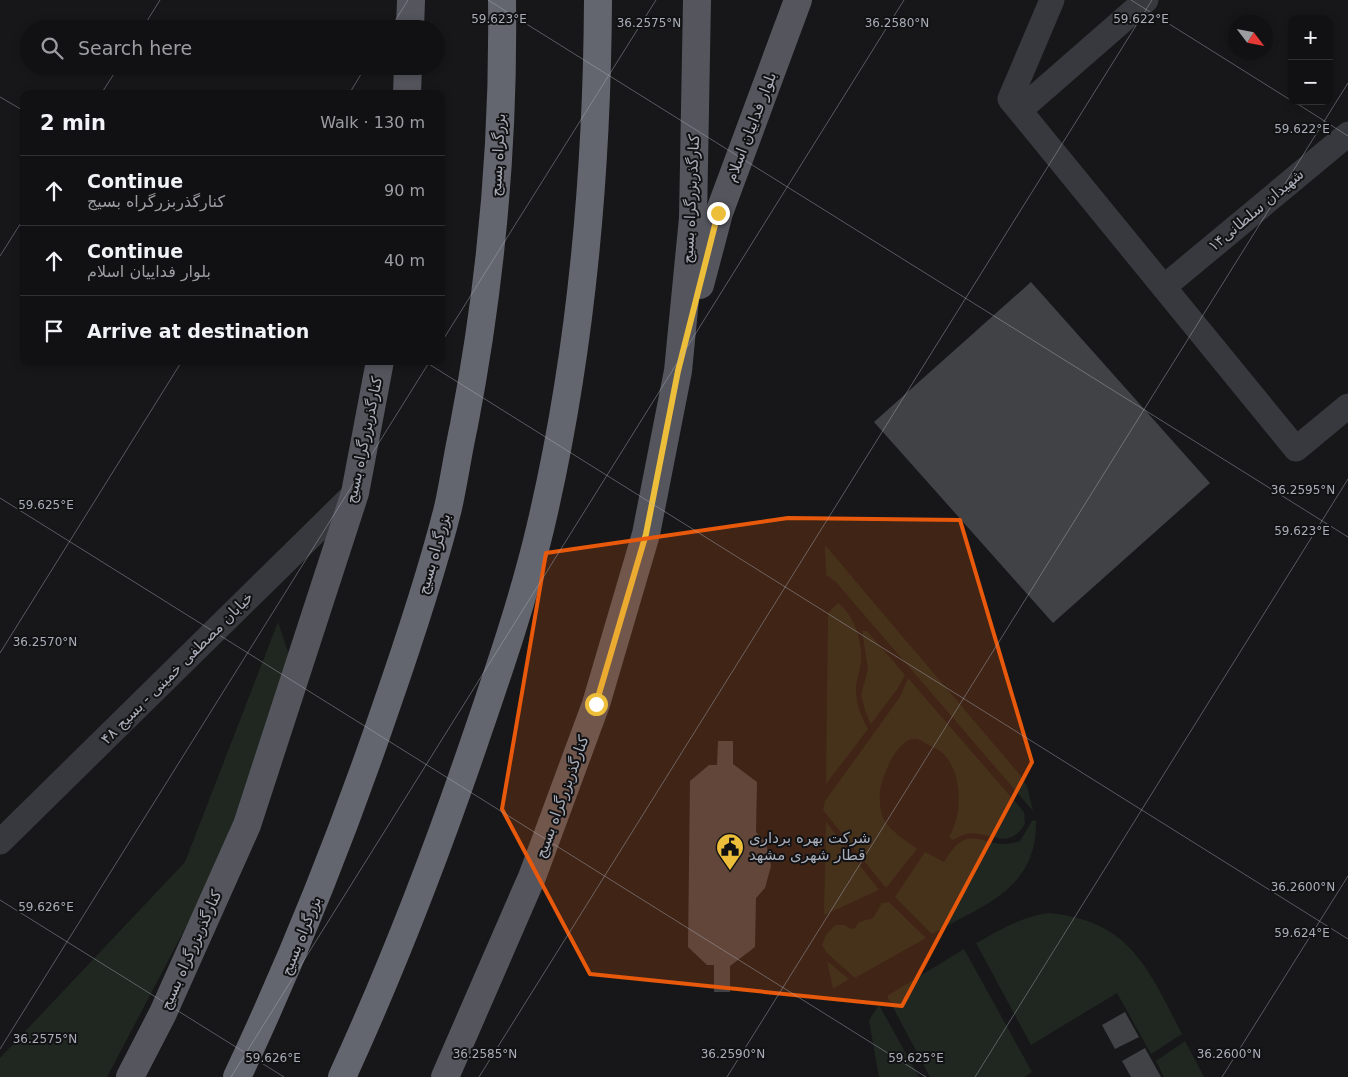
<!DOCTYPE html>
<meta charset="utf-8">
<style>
:root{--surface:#111113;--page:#1e1f21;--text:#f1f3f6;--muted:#9c9da0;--line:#303133}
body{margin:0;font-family:"DejaVu Sans","Noto Naskh Arabic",sans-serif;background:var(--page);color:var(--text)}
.controls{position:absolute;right:15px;top:15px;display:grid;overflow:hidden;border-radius:10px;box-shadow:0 2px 8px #0003}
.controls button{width:45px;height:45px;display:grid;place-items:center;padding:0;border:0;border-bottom:1px solid var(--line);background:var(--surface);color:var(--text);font:25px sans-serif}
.compass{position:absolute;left:1228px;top:15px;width:45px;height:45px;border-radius:50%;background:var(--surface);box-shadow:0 2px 8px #0003;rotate:122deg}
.stop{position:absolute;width:15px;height:15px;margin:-11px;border:4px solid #edbe3a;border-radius:50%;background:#fff}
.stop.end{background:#edbe3a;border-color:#fff;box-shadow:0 1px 5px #0008}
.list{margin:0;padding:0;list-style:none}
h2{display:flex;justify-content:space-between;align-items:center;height:65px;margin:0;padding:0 20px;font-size:21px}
h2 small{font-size:16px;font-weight:400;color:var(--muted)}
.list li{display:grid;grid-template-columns:32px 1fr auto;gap:15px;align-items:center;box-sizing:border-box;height:70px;padding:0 20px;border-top:1px solid var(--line)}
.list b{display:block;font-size:19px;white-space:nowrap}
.list p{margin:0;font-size:16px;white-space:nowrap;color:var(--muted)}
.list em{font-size:16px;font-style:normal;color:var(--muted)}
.icon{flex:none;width:28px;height:28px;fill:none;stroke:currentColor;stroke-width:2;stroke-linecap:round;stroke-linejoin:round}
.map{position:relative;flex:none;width:1348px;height:1077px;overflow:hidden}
.search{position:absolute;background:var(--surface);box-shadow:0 2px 8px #0003;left:20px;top:20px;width:425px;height:55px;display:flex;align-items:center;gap:12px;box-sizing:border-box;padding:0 18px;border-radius:28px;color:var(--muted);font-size:19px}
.panel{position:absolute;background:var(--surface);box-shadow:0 2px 8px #0003;left:20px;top:90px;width:425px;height:275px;border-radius:10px}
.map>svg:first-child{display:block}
.green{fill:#1f2720}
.building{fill:#414246}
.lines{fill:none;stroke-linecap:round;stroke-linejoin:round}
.minor{stroke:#38393e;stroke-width:25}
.major{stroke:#54555d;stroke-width:28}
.highway{stroke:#64666f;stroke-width:28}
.route{stroke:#edbe3a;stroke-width:6}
.marked{fill:#e8590c;fill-opacity:0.2;stroke:#e8590c;stroke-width:4;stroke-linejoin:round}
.ticks{fill:none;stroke:#a9adb8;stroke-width:1;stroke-opacity:0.45}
.labels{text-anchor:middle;stroke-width:4;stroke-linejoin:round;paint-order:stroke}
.street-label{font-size:15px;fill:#a9adb8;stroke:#121214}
.poi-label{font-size:15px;fill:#a9adb8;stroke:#121214;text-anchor:start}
.ticks-label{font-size:12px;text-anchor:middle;fill:#a9adb8;stroke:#121214;stroke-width:4;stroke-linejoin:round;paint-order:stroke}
</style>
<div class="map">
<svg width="1348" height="1077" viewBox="0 0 1348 1077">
<rect width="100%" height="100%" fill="#171719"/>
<!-- green -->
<g class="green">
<polygon points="825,545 1020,775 1027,786 1033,811 835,581 826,575"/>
<path d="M838,603C854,615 863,642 861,662C860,671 856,680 856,689C856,704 861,716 868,729L826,784L828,613Z"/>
<polygon points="278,622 290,658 240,824 107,1077 0,1077 0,1058 185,862"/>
<polygon points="862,631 867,631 905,675 898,688 871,724 866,713 861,695 868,669"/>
<path d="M908,678L1024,812L1025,824C1004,858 983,819 953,840L949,837C962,816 963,777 946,757C942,751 933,747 927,744C924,743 920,739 917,739C898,736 882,776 880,791C879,800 880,813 885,821C891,832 907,841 917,849L886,888L823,810L825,801L900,697Z"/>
<path d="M1036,820C1038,890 982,905 932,934L895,897L925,852L944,862C971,816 983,854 1020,841L1032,821Z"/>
<polygon points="826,822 879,890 824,915"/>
<polygon points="889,902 926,938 855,978 827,953 822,945 826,935 835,925 844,925 851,929 855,928 859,922 873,918 882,903"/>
<path d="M1048,913C1130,920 1148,968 1182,1034L1151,1054L1117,993L1031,1045L976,943C1000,930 1021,917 1048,913Z"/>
<polygon points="964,949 1032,1072 1025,1077 930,1077 887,996"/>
<polygon points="827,961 849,979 833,989"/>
<polygon points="879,1005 919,1077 879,1077 869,1020"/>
<polygon points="1185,1041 1204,1077 1164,1077 1156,1061"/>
</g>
<!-- building -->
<g class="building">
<polygon points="1031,282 1210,483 1053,623 874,422"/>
<polygon points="718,741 733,741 733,764 757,782 756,832 766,843 771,866 765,888 756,898 755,947 730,966 730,992 714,992 714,965 707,965 688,947 690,781 709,765 717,765"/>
<polygon points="1125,1012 1139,1037 1115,1049 1102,1025"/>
<polygon points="1145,1048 1161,1077 1131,1077 1122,1061"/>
</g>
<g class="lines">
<!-- minor -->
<g class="minor">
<polyline points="1052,0 1010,99 1296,449 1348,406"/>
<polyline points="1020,110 1146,0"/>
<polyline points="1164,287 1348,134"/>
<polyline points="0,842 355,493"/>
</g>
<!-- major -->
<g class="major">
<polyline points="410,29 411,0"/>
<polyline points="407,94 408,66"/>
<polyline points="700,285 719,213 798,0"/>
<polyline points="130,1077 163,1013 247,825 355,493 380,361"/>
<polyline points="445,1077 532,877 596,704 646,534 678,371 693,218 697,0"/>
</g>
<!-- highway -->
<g class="highway">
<path d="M237,1077C294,956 343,833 386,707C409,641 431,575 448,508C454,481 458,452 464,425C491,285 504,142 502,0"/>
<path d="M342,1077C392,968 435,857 474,743C498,673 523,601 540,529C581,356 597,178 598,0"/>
</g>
</g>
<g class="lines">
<!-- route -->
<polyline class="route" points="596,704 646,534 678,371 718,213"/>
</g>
<!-- marked area -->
<path class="marked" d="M788,518L960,520L1032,762L902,1006L590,974L502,809L546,553Z"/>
<!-- ticks -->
<path class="ticks" d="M488,0L1348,537M1131,0L1292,101M142,29L160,0M390,29L408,0M101,94L119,66M349,94L366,66M0,97L24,111M1293,101L1348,136M0,256L24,218M441,343L656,0M424,361L1348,939M0,498L926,1077M0,653L182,361M0,900L284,1077M0,1049L430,361M231,1077L904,0M479,1077L1152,0M727,1077L1348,83M975,1077L1348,479M1222,1077L1348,876"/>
<!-- icons -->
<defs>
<g id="civic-pin" transform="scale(1.4375)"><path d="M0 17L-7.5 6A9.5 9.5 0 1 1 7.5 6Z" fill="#edbe3a" stroke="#121214"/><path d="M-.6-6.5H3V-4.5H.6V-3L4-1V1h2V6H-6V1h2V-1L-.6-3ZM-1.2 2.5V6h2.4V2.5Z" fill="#111"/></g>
</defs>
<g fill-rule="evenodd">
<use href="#civic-pin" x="730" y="847"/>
</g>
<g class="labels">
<!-- street labels -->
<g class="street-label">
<text transform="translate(751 127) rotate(-69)" y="5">بلوار فداییان اسلام</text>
<text transform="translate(498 155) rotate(-87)" y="5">بزرگراه بسیج</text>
<text transform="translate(691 199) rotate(-87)" y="5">کنارگذربزرگراه بسیج</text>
<text transform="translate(1256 210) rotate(-40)" y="5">شهیدان سلطانی۱۴</text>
<text transform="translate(364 440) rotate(-78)" y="5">کنارگذربزرگراه بسیج</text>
<text transform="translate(434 554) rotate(-74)" y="5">بزرگراه بسیج</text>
<text transform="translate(177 668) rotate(-45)" y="5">خیابان مصطفی خمینی - بسیج ۴۸</text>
<text transform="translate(562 797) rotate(-70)" y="5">کنارگذربزرگراه بسیج</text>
<text transform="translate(301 936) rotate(-68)" y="5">بزرگراه بسیج</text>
<text transform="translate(191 950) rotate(-66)" y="5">کنارگذربزرگراه بسیج</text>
</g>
<!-- poi labels -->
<g class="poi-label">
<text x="749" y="843">شرکت بهره برداری<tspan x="749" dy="17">قطار شهری مشهد</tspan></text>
</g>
</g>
<g class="ticks-label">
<text x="499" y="23">59.623°E</text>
<text x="1141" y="23">59.622°E</text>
<text x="649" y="27">36.2575°N</text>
<text x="897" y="27">36.2580°N</text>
<text x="1302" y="133">59.622°E</text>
<text x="1303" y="494">36.2595°N</text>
<text x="46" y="509">59.625°E</text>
<text x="1302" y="535">59.623°E</text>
<text x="45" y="646">36.2570°N</text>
<text x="1303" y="891">36.2600°N</text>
<text x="46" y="911">59.626°E</text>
<text x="1302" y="937">59.624°E</text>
<text x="45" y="1043">36.2575°N</text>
<text x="485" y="1058">36.2585°N</text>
<text x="733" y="1058">36.2590°N</text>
<text x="1229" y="1058">36.2600°N</text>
<text x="273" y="1062">59.626°E</text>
<text x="916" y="1062">59.625°E</text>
</g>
</svg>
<div class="controls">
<button>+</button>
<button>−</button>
</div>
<svg class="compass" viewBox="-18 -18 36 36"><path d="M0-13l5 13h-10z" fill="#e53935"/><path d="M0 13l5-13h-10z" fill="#9c9da0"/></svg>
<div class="stop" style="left:596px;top:704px"></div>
<div class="stop end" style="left:718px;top:213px"></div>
<div class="search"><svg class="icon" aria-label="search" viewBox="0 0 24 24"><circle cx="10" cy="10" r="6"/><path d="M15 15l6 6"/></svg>Search here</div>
<section class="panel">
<h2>2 min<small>Walk · 130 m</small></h2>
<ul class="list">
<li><svg class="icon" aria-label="ahead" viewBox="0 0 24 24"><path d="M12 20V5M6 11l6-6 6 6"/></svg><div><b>Continue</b><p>کنارگذربزرگراه بسیج</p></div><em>90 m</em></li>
<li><svg class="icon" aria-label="ahead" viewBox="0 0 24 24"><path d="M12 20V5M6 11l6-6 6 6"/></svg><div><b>Continue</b><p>بلوار فداییان اسلام</p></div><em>40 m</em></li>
<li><svg class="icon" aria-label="arrive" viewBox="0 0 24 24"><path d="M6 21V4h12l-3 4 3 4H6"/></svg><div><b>Arrive at destination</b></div></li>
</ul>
</section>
</div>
